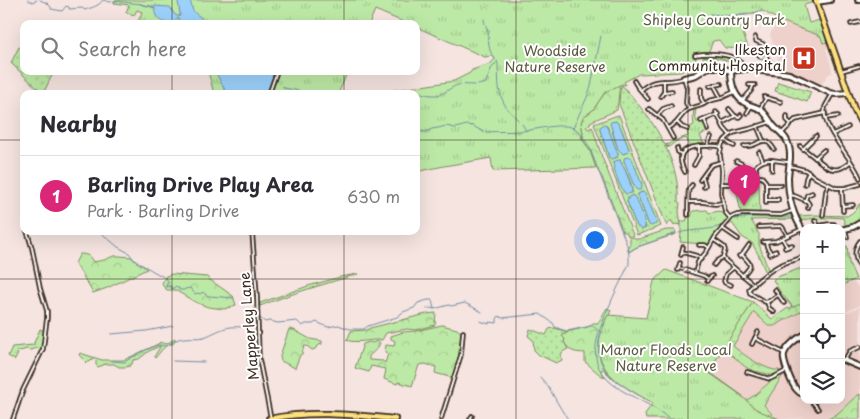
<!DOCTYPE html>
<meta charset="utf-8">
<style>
:root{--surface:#fff;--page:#f2f2f3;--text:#2b2b33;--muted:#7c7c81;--line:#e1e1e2;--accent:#db2777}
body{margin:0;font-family:"Playpen Sans",sans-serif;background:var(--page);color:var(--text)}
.controls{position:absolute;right:15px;bottom:15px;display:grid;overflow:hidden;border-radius:10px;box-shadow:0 5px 20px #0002}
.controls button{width:45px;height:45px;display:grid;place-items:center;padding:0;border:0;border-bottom:1px solid var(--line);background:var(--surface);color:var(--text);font:25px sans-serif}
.you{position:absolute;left:594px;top:239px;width:18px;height:18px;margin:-12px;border:4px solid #fff;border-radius:50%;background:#1a73e8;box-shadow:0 0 0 8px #1a73e833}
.badge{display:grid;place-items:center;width:32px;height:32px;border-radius:50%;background:var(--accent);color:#fff;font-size:16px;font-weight:700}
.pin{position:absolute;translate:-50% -41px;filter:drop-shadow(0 1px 2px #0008)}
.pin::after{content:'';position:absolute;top:26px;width:18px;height:15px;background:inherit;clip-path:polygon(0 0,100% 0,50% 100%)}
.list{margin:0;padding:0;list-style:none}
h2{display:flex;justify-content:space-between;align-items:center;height:65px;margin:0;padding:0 20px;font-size:21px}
h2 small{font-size:16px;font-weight:400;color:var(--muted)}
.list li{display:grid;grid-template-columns:32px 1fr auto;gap:15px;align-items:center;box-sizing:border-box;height:80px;padding:0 20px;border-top:1px solid var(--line)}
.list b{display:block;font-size:19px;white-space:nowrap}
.list p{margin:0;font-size:16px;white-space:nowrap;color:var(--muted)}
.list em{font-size:16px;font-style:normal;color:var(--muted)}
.icon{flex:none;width:28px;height:28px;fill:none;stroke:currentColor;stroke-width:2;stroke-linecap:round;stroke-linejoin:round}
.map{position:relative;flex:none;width:860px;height:419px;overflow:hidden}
.search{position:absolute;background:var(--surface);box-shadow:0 5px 20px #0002;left:20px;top:20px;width:400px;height:55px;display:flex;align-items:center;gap:12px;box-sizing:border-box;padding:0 18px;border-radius:10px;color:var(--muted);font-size:19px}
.panel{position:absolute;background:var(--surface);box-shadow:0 5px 20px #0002;left:20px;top:90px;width:400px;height:145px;border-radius:10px}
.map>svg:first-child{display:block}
.built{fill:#eed1cb}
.grass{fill:url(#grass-dots);stroke:#7c8a62;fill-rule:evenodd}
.forest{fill:url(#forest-crowns);stroke:#7c8a62}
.park{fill:url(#park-tufts);stroke:#7c8a62}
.water{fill:#9cd1fb;stroke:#758ea3}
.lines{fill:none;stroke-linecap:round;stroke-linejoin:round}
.stream{stroke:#758ea3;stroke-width:1}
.street-casing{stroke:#3b2a1e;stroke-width:5.5}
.secondary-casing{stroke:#3b2a1e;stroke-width:8}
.primary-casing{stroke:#3b2a1e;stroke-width:8}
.street{stroke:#fff;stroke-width:2}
.secondary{stroke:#fff;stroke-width:4}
.primary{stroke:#fce080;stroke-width:4.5}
.grid{fill:none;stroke:#3b2a1e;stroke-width:1;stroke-opacity:0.55}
.labels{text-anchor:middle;stroke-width:4;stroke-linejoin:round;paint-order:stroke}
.park-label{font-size:14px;fill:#5c5a40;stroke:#fff}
.poi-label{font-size:14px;fill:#3b2a1e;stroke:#fff;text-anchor:end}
.street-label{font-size:14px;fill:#3b2a1e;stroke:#fff}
</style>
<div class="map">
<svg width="860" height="419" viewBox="0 0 860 419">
<defs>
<pattern id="grass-dots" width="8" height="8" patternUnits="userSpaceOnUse" patternTransform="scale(1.25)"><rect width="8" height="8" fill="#bde9a6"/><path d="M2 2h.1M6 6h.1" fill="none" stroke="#a3c88e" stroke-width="1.8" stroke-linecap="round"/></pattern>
<pattern id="forest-crowns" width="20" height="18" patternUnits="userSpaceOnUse" patternTransform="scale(1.25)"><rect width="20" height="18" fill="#bde9a6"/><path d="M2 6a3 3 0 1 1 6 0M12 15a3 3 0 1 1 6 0" fill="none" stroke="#a3c88e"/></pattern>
<pattern id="park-tufts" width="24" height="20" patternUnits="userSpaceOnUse" patternTransform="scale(1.25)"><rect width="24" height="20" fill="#bde9a6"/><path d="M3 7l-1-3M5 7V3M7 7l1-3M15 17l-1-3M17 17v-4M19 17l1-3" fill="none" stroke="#a3c88e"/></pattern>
</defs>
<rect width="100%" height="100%" fill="#f5e4e0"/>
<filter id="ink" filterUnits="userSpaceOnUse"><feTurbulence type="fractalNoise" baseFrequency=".02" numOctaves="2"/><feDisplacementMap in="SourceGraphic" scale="10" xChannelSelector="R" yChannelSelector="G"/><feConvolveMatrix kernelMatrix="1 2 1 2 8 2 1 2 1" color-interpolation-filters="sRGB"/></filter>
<g filter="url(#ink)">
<!-- built -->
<g class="built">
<polygon points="777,20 818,35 821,37 824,43 828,42 830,47 826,48 832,69 832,73 829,74 820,86 802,77 782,70 770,35"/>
<polygon points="853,281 860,290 860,305 841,314 841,288"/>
<polygon points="860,307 860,394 848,403 839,413 830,418 779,419 771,416 772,413 764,405 783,374 773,379 755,395 746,400 738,392 708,372 722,350 728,354 754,312 769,326 774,326 804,310 804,400 841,400 841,327 845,323 841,315"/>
</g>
<!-- grass -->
<g class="grass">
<polygon points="19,47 24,50 24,71 54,71 43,94 11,63"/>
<polygon points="778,82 811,92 807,102 775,91"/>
<path d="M622,85C630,94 638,104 645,113C653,123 659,134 665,145L668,144L664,147L668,146L669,147L666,148C674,165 679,183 678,202L680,203L679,212L681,225L675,224L674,225L671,220L667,226L666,224L619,104L620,90Z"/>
<path d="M619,115L661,226L637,235L594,124L615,116ZM616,121L620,126L629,149L626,153L623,154C616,147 611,132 612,122ZM605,125L607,126L618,154L616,158L609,157L600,130ZM619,161C625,169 632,181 632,192L626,194C620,187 616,176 614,166ZM642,192L645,193L657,223L649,225L638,196V194ZM631,196L634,197L636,199L645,224L646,228L641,230C633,223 631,210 627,201L628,198Z"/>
<polygon points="554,328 568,332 562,336 565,339 564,342 568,349 564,351 561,354 562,360 556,363 539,355 534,350 533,340 528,336 530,329 546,335 549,329"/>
</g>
<!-- forest -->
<g class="forest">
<polygon points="620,84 617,110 590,122 590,124 586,127 588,129 592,127 593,129 602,157 633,235 629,237 626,232 623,232 602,177 596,168 590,151 582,138 584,136 582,135 583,133 581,123 583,117 593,110 605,92"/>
<polygon points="666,230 675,230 676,234 637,247 629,252 628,246 630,244 630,238 634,237 636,239 639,239"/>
<path d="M80,254C87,254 90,256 93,262L104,260L114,256H120L131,257L147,269L107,288L93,293L75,263Z"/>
<polygon points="172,274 207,277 210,280 233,296 236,305 224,309 208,307 195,302 175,290 167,290 163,286 162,283 166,276"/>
<path d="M358,274C325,284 292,293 260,306V303L308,286L340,277Z"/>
<path d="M789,298L804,303V310L774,326H769L754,312L733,346C742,354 768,372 779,370L780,372L773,376C766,372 757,373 749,369C743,366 738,360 733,356C729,354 725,353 722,351L708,371L743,396L738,404L699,363L722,349L753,302L772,319L788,308L790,309L792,307L787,301Z"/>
<path d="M607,308L611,310L601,337L616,379L615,381L603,369L601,370V371L607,378C599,376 592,367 585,362V353C574,352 571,353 564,342L565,339L562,336L570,331L588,327L593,323H598Z"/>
<path d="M436,313L435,325L416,330L407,329L386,333L382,340C370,339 357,344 346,340L348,338L351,331L366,330L370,328L426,314Z"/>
<path d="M442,325L457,329L463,334L460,346V354L453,378L435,373L436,367L425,364L419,365L412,386L398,382L397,384L384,379L386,370L385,369L371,366L369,372L355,368L363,344L369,342L372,343L377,341L380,343C378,349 373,352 369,356V360L383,361L385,363L388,354L385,352L386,345L394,346L395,341L391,339V336L403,332L416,331Z"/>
<polygon points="40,329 45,331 44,345 39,356 38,355 40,350 37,348 30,350 27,349 16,352 18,354 15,360 8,356 12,347 33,345"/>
<polygon points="289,329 294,330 310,339 322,341 322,344 319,345 315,349 312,350 307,346 304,346 302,354 300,355 295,368 281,361 280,356"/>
<path d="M175,338V340L173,344C165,343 161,352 155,358L154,357L160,347V346L149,351L139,359L133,360L132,364L130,366L126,367H119L114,364H106L98,367L96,365V361L94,359L87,363L79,355L80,353L102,360H124L158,344L160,342C167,346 169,342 175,338Z"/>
<polygon points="782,374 783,375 764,405 772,414 771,416 779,419 739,405 755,395 773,379"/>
<path d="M860,394V419H828C841,414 849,400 860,394Z"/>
</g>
<!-- park -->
<g class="park">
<path d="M115,0H814V2L804,5L809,23L820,20L828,42L823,43L821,37L818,35C799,28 780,22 763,11L736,16L749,49L725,48L719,40L713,41L708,53L694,55L697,62L703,60V55H721L740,64L742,65V68H739C735,64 722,58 716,58C713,58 708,60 704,61L705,68L695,74L693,65L681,72L639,74L624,82L626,85L622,84L605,92L593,110L583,117L581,123L583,133L581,137L590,151L596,168L493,171L491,158L444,166L416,172V94H370L454,81L470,73L472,70L490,64L495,59L493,56L485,57L416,27V24H408L375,10L369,24H137L142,12L137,10L134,15L126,12L129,5L114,3Z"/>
<polygon points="208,71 348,71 338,94 214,94"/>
<polygon points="696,108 695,116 697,122 704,121 706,129 708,132 700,135 704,145 690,146 686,138 675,142 669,147 668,145 673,141 688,136 687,131 689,131 690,127 694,125 693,117 694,109"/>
<polygon points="750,183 759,183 760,213 741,213 736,188"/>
<path d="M859,204H860V220L854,225L846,227L843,218L828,217L827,219C818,219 808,217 799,222L797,216L815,215L847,216L852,213L857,208Z"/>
<polygon points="707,210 709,213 719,211 721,213 724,211 728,218 709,245 708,246 703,244 680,242 681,234 681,221 686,221 688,216 691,217 693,211"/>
<path d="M790,213L794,219L751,220L759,234V244L769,272L766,273L758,254L752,243L742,237L732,223L727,226L725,229L724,227C727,223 729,220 733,218C746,210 773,218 790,213Z"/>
<polygon points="845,246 847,246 849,263 856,279 841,286 841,249"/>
<polygon points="804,267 804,303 793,307 781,293 773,280 777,277"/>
<path d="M666,270L753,302L708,372L738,393L757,410L779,419H646L645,414L653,403C613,381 583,365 608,315L646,318L654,281Z"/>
</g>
<!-- water -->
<g class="water">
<path d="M179,0H190L193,11L208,24H179V20L178,18L176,20L175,24C165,24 153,20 155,8L140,4C150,7 159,6 170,7L174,14L179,17L180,14L178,2Z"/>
<polygon points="215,71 275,71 275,72 268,94 227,94"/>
<polygon points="616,121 620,126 629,149 628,152 623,154 618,149 610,123 611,122"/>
<polygon points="605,124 610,133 618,154 618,156 615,158 611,159 609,157 600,130 600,127"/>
<polygon points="628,157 631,157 633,161 642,185 642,188 640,190 637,190 635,188 624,161 624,158"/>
<path d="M619,160H621L620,161C625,168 632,185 632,193L626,194C619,187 615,173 613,163L615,161Z"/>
<polygon points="642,192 645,193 657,222 656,224 651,226 649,225 638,196 638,194"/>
<path d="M633,195C639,203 645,218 645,228L641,230C633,223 631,210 627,201L629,197Z"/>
</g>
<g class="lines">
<!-- stream -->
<g class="stream">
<polyline points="28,0 33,2 37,0"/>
<path d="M40,0L47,3L51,7V9L62,11L66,6L69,7V9L82,8L85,10C92,7 98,7 103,0L110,2L115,1L141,4"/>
<polyline points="710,14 735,16"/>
<polyline points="736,16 754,14 762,9"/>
<path d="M484,19C484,24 487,27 488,31C489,42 487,49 495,59"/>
<path d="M497,61L498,64C499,76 497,90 503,101C506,109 513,114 518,120"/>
<polyline points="478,85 486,83 491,69 496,63"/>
<polyline points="283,86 284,88 315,94"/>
<path d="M401,94C415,87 422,96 436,95C444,95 450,87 458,85C463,84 469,85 474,85"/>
<polyline points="522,124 526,130"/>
<polyline points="573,128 588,95 591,86 601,36"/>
<path d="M416,131L426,132L432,129L438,128L446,126L455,128L467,125L473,126L482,131L487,132C498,131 511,132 522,131C536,130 561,122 574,128C580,131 585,140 589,146L627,245L629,255V264C622,279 614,294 608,309C596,337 585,364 614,385C631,398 653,404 669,419"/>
<polyline points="735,219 753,217 792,217"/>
<polyline points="99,231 118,247 129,253 135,261 146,267 167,279 169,283 167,283 166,287 170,286 172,289 176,286 177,288 179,288 179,290 184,290 185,289 190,288 195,294 198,293 200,294 203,292 206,295 209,296 234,298"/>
<path d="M679,233C692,229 707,231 721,226"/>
<polyline points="629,252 635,248 676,233"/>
<polyline points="427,309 431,308 434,309 449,305 451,306 465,303 482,312"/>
<polyline points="260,318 265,322 269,321 278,323 297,321 302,326 306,324 313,324 316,322 328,327 338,325 350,329 364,329 368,326 397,317 403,312 414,308 418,303 428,300 432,300 434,309"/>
<polyline points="480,321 489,324 489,322 497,323 497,319 499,316 502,318 540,314 553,323 555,327 563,330 567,331 591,326 593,326 599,331"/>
<path d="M605,323C603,329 600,335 599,341C595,375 621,383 644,399"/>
<polyline points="111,334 146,331 173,326"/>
<path d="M112,361L125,362L132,357L136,356L141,352L158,345L166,346C170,344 173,341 176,340C185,336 195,339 204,337C213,334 221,328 231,327C239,326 246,328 255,327"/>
<polyline points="173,361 204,362"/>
<path d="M540,377C552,389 557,405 568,419"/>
</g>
<!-- street casing -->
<g class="street-casing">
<g id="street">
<polyline points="851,24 860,22"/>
<polyline points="755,37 756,41 763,44 764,46 767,59 773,65 774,71"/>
<path d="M695,55C708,53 739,52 744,68"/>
<polyline points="759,55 761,57 766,56"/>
<polyline points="841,71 859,66"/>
<polyline points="634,81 637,86 648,99"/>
<polyline points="714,85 721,98"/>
<polyline points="749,85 755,85"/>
<polyline points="710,86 721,84"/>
<polyline points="701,89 701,98 704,104"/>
<path d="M641,90C657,75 666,85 684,78L687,88L686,103L689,109"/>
<polyline points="664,92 672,91"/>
<path d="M833,93C830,98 827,103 825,107C820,128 853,158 860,178"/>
<polyline points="269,94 277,71"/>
<polyline points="661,96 664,92 664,81"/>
<polyline points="764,97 781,102"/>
<polyline points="742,101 751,91 753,86"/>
<polyline points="649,109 663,120 673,138"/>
<polyline points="760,109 766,98"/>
<polyline points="716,112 724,128 730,135"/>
<polyline points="747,113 751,106"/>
<polyline points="658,115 663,109 671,106"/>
<polyline points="735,116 739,117 741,115"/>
<polyline points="787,116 787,120 791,124"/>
<polyline points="826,118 838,116"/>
<polyline points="701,121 718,114"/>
<polyline points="705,121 708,130"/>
<polyline points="677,122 682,127 688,129"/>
<polyline points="722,123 735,116 729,109"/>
<polyline points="757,126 763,140"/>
<polyline points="668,128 676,123 685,112 689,109 702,105 709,101 721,98 734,92"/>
<polyline points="782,133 795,120 825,113"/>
<polyline points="833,134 848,127"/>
<polyline points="725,140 730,144 734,146"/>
<polyline points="708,146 709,141 711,137"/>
<path d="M744,146C759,149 762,131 774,149"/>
<path d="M800,146L827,167C836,172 843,168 850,162"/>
<polyline points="677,148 678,152 681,154"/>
<polyline points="803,149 816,136"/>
<polyline points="759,152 763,161"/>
<polyline points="815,158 824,150"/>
<polyline points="736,161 742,164 740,172 741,179"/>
<polyline points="694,165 699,156 699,146"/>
<polyline points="790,166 805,170 816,178 836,188 845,188 860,184"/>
<polyline points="772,170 772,160"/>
<path d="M685,172C674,152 686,146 705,146C711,146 716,145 721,147"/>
<path d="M756,177V166C766,156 776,161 788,162"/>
<polyline points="703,178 705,185 704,187"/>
<polyline points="700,180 711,165 721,162"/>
<polyline points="721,184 729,184 746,177 762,177 766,182 766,203"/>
<polyline points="805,184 806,178 809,172"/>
<polyline points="766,185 781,185"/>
<polyline points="842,189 843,211"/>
<path d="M789,195C796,195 800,199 807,201L809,204L808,208"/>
<polyline points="767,200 778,200 778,199"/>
<polyline points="805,201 807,195 812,193"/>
<polyline points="689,202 703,202 715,204 723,203"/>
<polyline points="843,206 853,205"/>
<path d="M688,215C688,214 688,191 689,189C690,187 691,186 692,185"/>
<polyline points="823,215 826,191 828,186"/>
<polyline points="730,218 725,212 721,193 722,171 720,154 722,144 727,138 733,133 749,129 771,122"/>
<polyline points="815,221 816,221 818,226 829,224 834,224 834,228"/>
<polyline points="759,227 781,226 783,228 787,235"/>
<polyline points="722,228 738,239"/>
<polyline points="845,229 847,237"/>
<polyline points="252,231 257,297 259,359 271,419"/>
<polyline points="782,238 787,247"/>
<polyline points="714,240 724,247 725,250 723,257 718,260 714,265"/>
<path d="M860,241C853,250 854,258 860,267"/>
<polyline points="763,242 776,241 802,229"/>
<polyline points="766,242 767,247 771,253"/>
<polyline points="699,245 705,245 708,247"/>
<polyline points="785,248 792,245"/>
<polyline points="682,252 697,256 701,259"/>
<polyline points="770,254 776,251"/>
<polyline points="681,255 683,247"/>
<path d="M742,255C752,265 753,265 742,276"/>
<polyline points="739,256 742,255 749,245"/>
<polyline points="723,257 725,260 754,285"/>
<polyline points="679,268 704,276 708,279"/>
<polyline points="678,270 680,263"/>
<polyline points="695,273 698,262 707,251 715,237 732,217 737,215 744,214 781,215 792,211"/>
<polyline points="707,281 708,279 712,276"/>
<polyline points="731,285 725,283 724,281 726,274 733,268"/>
<polyline points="775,290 784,303"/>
<path d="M778,295L769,301L765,302L750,293L749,289C758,280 772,268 785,263C792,260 798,261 804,255"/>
<polyline points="767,302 769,308 774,312"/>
<polyline points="755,338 784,353"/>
<polyline points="752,344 758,332"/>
<polyline points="845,359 850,351 860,347"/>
<polyline points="747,372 770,379 786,371"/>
<polyline points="811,400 818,409"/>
<polyline points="13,419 23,390 43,349 47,318 47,311 40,288 32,248 27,231"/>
<polyline points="441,419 461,355 463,332"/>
<polyline points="470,419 472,416"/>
</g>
</g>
<!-- secondary casing -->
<g class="secondary-casing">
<g id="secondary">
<polyline points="858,0 860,0"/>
<polyline points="816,2 830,0"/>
<path d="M731,71C731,84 734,98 747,104C752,106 757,107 761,110C767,114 769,120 773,125C777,130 783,134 786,139C793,151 789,165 788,177C788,198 792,215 804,232"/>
<polyline points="684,78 696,75 707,68 714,66 731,71 751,68 762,71 783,73 789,74 803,80 830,93 836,94 848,93"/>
<polyline points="841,230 853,227 860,223"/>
<path d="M804,335C797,338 787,346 784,354C782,361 792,385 797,390C800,393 800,393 804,394"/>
<polyline points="841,359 860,367"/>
</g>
</g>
<!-- primary casing -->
<g class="primary-casing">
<g id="primary">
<polyline points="816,0 854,109 860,121"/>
<path d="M269,419C311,410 353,415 395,419"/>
</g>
</g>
<!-- street -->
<use href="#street" class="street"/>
<!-- secondary -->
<use href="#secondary" class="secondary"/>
<!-- primary -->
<use href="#primary" class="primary"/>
</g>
</g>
<!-- grid -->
<path class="grid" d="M172,0V24M344,0V24M516,0V419M688,0V419M172,71V94M344,71V94M0,140H24M416,140H860M172,231V419M344,231V419M0,279H804M841,279H860"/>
<!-- icons -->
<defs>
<g id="hospital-square" transform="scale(1.25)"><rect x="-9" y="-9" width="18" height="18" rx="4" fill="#c8321e" stroke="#fff"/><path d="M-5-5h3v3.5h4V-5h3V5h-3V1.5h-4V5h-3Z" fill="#fff"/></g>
</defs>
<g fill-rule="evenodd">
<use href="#hospital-square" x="804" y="58"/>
</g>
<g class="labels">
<!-- park labels -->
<g class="park-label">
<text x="714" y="25">Shipley Country Park</text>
<text x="555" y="56">Woodside<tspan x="555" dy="16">Nature Reserve</tspan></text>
<text x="666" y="355">Manor Floods Local<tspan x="666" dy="16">Nature Reserve</tspan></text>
</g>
<!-- poi labels -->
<g class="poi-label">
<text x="786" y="55">Ilkeston<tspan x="786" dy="16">Community Hospital</tspan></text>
</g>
<!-- street labels -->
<g class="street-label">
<text transform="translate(249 326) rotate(-95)" y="5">Mapperley Lane</text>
</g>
</g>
</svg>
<div class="controls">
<button>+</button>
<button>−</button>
<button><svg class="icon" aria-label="locate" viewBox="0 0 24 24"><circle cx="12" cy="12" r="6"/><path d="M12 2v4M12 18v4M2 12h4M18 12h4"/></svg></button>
<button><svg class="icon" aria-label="layers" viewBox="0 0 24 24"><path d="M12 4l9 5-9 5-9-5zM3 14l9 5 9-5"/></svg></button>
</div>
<div class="you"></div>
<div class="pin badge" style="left:744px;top:206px">1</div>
<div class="search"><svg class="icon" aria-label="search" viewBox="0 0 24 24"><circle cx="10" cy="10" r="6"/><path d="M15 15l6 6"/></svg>Search here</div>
<section class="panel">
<h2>Nearby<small></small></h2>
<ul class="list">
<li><span class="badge">1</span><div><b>Barling Drive Play Area</b><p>Park · Barling Drive</p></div><em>630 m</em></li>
</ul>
</section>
</div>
